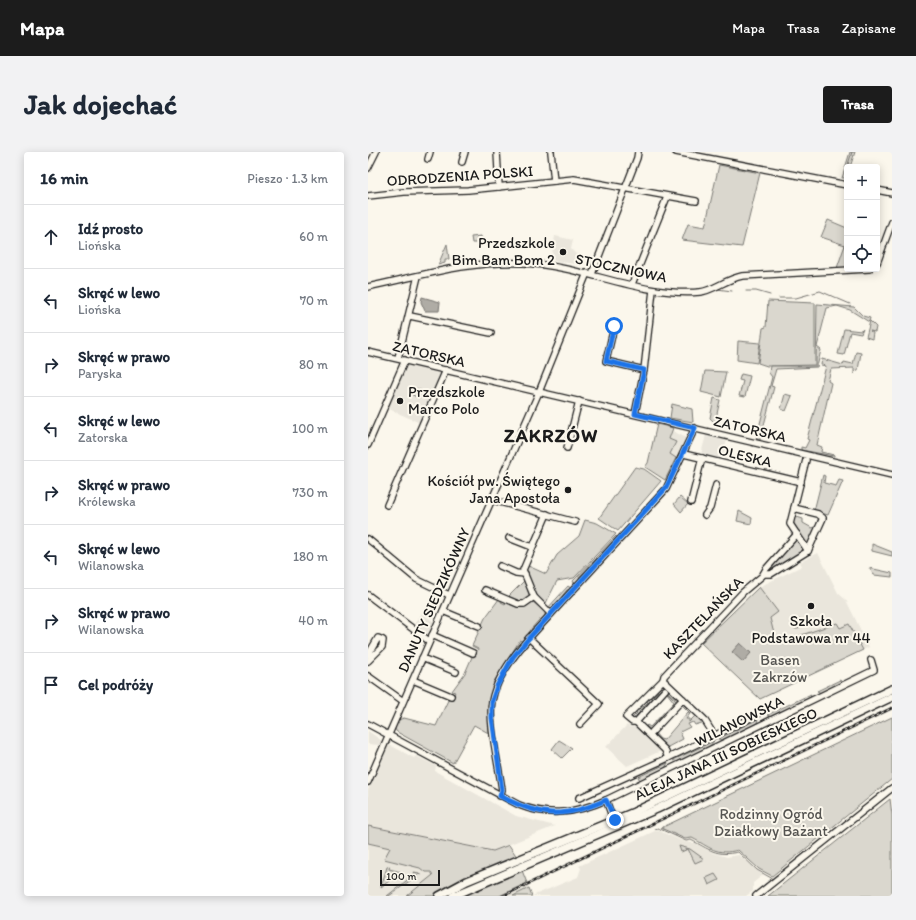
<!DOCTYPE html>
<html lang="pl">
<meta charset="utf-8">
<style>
:root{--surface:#fff;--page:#f2f2f3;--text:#1f2937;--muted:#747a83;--line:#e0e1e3;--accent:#1c1c1c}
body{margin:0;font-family:Itim,sans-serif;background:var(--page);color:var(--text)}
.controls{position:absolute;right:12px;top:12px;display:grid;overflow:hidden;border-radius:4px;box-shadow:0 2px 10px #0003}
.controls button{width:36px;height:36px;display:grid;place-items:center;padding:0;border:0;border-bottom:1px solid var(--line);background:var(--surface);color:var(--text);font:20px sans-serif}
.scale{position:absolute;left:12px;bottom:10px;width:60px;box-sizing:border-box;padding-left:4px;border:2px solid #1c1c1c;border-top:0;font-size:11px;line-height:14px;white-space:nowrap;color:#1c1c1c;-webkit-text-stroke:3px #fbf7ec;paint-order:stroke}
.stop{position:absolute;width:12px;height:12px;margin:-9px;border:3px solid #1a73e8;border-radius:50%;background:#fff}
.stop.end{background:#1a73e8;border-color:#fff;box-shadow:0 1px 4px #0008}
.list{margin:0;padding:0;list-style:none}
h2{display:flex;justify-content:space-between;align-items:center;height:52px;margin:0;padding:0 16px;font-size:17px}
h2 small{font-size:13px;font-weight:400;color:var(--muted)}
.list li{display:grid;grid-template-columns:26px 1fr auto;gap:12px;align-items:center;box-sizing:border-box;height:64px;padding:0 16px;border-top:1px solid var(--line)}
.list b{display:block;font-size:15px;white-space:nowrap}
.list p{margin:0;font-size:13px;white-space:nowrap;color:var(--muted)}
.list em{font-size:13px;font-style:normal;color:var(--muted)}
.icon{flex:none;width:22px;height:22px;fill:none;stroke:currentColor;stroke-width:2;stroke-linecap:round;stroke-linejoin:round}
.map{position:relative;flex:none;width:524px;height:744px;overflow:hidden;border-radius:4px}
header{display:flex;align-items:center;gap:24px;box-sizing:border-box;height:56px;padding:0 20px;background:var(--accent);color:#fff}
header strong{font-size:19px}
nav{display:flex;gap:22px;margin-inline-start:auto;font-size:14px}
.intro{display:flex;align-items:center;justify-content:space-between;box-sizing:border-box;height:96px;padding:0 24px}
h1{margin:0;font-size:28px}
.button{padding:10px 18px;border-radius:4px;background:var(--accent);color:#fff;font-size:14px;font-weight:700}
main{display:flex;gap:24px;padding:0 24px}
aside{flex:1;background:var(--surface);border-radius:4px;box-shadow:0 2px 10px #0003}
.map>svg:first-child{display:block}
.built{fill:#eae6dc}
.green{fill:#dad7ce;stroke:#7b7a75}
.water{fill:#afaca5;stroke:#74726e}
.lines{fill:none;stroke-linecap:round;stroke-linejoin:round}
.stream{stroke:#74726e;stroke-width:1}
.minor-casing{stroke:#1c1c1c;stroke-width:8}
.major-casing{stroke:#1c1c1c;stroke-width:10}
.minor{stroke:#fbf7ec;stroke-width:5.5}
.major{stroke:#fbf7ec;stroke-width:7}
.rail-casing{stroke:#1c1c1c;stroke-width:2.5}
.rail{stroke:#fbf7ec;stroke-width:1;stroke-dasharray:3;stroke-linecap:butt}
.route{stroke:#1a73e8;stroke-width:5}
.poi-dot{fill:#1c1c1c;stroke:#fbf7ec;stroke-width:1.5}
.labels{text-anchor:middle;stroke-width:4;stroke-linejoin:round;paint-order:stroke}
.street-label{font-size:15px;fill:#1c1c1c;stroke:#fbf7ec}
.poi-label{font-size:15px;fill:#1c1c1c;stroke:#fbf7ec;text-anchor:end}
.park-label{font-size:15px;fill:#555451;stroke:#fbf7ec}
.district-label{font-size:19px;font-weight:bold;letter-spacing:1px;fill:#1c1c1c;stroke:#fbf7ec}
</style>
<header>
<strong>Mapa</strong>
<nav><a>Mapa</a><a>Trasa</a><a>Zapisane</a></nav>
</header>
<div class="intro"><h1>Jak dojechać</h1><a class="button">Trasa</a></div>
<main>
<aside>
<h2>16 min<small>Pieszo · 1.3 km</small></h2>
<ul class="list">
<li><svg class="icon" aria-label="ahead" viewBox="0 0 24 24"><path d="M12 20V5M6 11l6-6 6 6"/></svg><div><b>Idź prosto</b><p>Liońska</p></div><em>60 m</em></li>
<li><svg class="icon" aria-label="left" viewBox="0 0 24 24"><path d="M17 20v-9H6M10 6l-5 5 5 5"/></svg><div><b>Skręć w lewo</b><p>Liońska</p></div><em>70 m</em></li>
<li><svg class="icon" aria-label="right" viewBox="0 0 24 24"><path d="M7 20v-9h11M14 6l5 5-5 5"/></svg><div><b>Skręć w prawo</b><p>Paryska</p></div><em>80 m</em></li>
<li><svg class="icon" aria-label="left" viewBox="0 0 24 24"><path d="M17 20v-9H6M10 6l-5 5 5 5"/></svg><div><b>Skręć w lewo</b><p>Zatorska</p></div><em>100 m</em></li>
<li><svg class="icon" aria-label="right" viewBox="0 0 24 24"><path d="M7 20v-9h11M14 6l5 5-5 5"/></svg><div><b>Skręć w prawo</b><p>Królewska</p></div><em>730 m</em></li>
<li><svg class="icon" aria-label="left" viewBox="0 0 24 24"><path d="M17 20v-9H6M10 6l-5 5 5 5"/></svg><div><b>Skręć w lewo</b><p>Wilanowska</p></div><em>180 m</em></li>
<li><svg class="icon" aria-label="right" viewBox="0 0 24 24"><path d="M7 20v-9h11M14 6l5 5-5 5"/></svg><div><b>Skręć w prawo</b><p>Wilanowska</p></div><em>40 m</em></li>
<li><svg class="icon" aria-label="arrive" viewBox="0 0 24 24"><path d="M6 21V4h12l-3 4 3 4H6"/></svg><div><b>Cel podróży</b></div></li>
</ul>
</aside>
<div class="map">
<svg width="524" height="744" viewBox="0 0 524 744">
<rect width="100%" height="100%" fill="#fbf7ec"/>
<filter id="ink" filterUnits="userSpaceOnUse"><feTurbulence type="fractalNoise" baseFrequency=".025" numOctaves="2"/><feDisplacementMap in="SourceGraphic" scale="8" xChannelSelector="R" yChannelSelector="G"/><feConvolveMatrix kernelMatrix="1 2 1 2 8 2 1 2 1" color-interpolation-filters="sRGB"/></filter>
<g filter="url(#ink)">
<!-- built -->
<g class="built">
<polygon points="187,84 205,88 203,97 209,103 207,112 187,109 187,108 183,107"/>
<polygon points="39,211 74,220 52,271 19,256"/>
<polygon points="305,279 318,286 308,306 302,303 301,287"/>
<polygon points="338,283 359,288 354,307 333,302"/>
<polygon points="450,401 470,441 478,448 501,495 495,498 481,472 472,476 469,471 413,491 405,478 402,465 409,460 391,435 434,414 432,410"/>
<polygon points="54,461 66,470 58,483 46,474"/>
<polygon points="266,571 295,598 259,614 238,595 259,573 262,575"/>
<polygon points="0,579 14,589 11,593 0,592"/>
<polygon points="22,593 46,606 48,604 68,614 67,619 148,664 187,674 125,699 0,674 0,638 19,594"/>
<polygon points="289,678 317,690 327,691 345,701 359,705 371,703 395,723 385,731 385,739 378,744 164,744 210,725 213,716 211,714"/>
<polygon points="0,691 22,696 16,707 75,722 54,733 39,744 0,744"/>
<polygon points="159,731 161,736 145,744 131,744"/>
</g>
<!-- green -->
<g class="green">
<polygon points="482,0 487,0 482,15 479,15 478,26 474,26"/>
<polygon points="351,13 392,21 374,95 314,88 320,72 337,75"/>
<polygon points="460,68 479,76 479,116 469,116 477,93 453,85"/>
<polygon points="113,84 114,91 104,91 103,85"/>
<polygon points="79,92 81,107 77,107 77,111 70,113"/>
<polygon points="400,149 447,151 447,213 399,214 390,211 395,176 398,175"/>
<polygon points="449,152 486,155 495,164 502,166 501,170 482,158 469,154 459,156 449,195 453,198 449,215 408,217 403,234 406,235 392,288 388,287 404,225 401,221 402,214 448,214"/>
<polygon points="502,169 508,175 507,180 502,179 505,181 504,187 498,185"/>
<polygon points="476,177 493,179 495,177 493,182 482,180 476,203 470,202"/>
<polygon points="370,189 392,191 389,211 369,208"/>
<polygon points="488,200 493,201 490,218 487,219 486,222 486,216 463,217 460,229 463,231 449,293 454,295 453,300 466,303 466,304 433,298 433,295 437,296 441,288 439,287 458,214 453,213 454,207 475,213 476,210 485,212"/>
<polygon points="337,219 358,220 353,245 333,240"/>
<polygon points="373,222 382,224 377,245 371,244 375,229 371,228"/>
<polygon points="45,235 54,239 51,246 42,242"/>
<polygon points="417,242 424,244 418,259 413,257"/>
<polygon points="346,246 352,248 347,271 342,266"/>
<polygon points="304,252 324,257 325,270 302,266"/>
<polygon points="289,272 305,276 301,287 308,290 302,302 308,306 297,328 277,315 280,311"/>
<polygon points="267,315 276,317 293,329 250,379 231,366"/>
<polygon points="455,323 457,324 456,331 468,334 471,328 475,329 460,363 446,359"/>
<polygon points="312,345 320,352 313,360 306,352"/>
<polygon points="371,359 384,366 383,372 369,369"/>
<polygon points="426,364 435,367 435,371 444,376 448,374 451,364 454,366 440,395 425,370"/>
<path d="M217,368L229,371L248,382L206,426L189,429L177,453C167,445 156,427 158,413L178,422L189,403L211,384Z"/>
<polygon points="248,384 250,387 248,386 211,425 212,428 207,433 205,429"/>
<polygon points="428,387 436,399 403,420 400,419"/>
<polygon points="504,392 524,400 524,404 504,399"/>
<polygon points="501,416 524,421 524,425 506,423"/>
<polygon points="157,428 162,446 153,451 139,446"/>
<polygon points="200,434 204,437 199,438 184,457 179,457"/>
<polygon points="391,435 410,460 402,466 405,478 413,490 469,471 472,476 481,472 495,498 392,547 333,491"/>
<polygon points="131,447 134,447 133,450 137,452 139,450 165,450 177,460 177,464 174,468 171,468 163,477 164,479 155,490 152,488 125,531 128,532 124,583 106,573 85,611 29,580 26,576 30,568 36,566 68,574 81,546 83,547 87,540 84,539 97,521 104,505 101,503 102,502 107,504 110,497 104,494 117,466"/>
<circle cx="429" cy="472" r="5"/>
<polygon points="472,528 474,531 453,541 449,539"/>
<polygon points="295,531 311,546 311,550 299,539 301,538 297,534 268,564 269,566 267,569 263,567 269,561 267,559 268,557 271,559 274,556 271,554 275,555 280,550 277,547 282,548 279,545 281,544 283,546 290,539 288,536 290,535 292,536 294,535 292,532"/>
<polygon points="298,539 310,551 284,579 278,574 279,573 282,575 306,550 299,541 294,543"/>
<polygon points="443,542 442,547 403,565 399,563"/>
<polygon points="315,551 325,558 318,567 321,567 321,570 328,563 337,570 327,573 325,570 320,572 322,575 312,580 315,587 298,596 285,585 286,580 292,587 296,588 320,560 322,561 313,552"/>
<path d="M524,565V627L404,724L391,717L370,698C348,704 342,695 324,686L317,687L293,676Z"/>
<polygon points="390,567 389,571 386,573 355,588 350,587"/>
<polygon points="191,588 204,596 194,606 184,597"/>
<polygon points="346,589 341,595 309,610 305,608"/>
<polygon points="300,611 297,616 272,628 270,625"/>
<polygon points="522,647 524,663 524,744 400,744"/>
<polygon points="0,674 125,699 141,693 149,705 66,744 39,744 65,723 63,720 57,720 52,716 16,707 22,696 0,691"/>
<polygon points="311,694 322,697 336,707 327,711 320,697 313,700"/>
<polygon points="22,714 21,717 33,720 13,735 19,715"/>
<polygon points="153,716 159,731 131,744 90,744"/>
<polygon points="46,720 51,721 53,724 51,722 21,744 19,744 47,722"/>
<polygon points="347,722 351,728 341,733 338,726"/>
<polygon points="161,736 164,744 145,744"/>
</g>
<!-- water -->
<g class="water">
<polygon points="54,145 72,150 71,159 57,159 53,150"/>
<polygon points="372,491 383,501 375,510 364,500"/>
</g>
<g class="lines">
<!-- stream -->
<g class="stream">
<polyline points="477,22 484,0"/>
<polyline points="349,137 364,139"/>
<polyline points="378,139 388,139 402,143"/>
<polyline points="411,146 428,146 452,139 482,152"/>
<path d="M287,677L290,676L318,689L323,688C341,697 348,705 370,700L389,718L405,727"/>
</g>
<!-- minor casing -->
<g class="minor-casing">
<g id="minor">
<polyline points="129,0 131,35"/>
<polyline points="183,0 186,29"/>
<polyline points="308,0 479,33"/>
<polyline points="60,7 62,0"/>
<polyline points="94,10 97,0"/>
<polyline points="0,16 8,0"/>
<polyline points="509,38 524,41"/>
<polyline points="0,44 36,40 100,38 206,27 328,49"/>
<polyline points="509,111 524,70"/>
<polyline points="224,122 269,6 270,0"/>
<polyline points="264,132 299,45"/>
<path d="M0,135C51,124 104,108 156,111C216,114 272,145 332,140C345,139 358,127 374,124L501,117"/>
<polyline points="42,164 123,181"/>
<polyline points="246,175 238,209 276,218"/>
<polyline points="0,200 524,323"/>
<polyline points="30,206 50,124"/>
<polyline points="267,262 276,218 285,138"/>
<polyline points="0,293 37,208"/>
<polyline points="199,296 211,249"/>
<polyline points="316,302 433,330"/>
<polyline points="124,348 207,370"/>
<polyline points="323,350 334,306"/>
<polyline points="19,353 78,218"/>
<polyline points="426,356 450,362 455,366 440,399"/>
<polyline points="179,362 155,418 166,445 183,462"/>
<polyline points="337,363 342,356 348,333"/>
<polyline points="141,386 164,395"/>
<polyline points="0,387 48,427 81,443"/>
<polyline points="132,414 148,421 157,422"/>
<polyline points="396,422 403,422 440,399 422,372 438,308"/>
<polyline points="117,438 150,452 156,452 166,445"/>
<polyline points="0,443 61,489"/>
<polyline points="75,459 111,474"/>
<polyline points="64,483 105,501"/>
<polyline points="161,486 231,552 212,572"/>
<polyline points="0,503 10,486 15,488 14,495 0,509"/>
<polyline points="54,506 88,520"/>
<polyline points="0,524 35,549"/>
<polyline points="45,528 83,544"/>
<polyline points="295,528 336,567 346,583"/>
<polyline points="297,538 268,570 297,598 300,606"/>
<polyline points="268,570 264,570 258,565 295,528 296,524 375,440 394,424 398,417 429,382"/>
<path d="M0,572L151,653C181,665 208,661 238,648L246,670"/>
<polyline points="284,580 315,547"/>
<polyline points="0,630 171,240 219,121"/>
<path d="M132,644L134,638C131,614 120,571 124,549C128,526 146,503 161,486L298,337L327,276"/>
<polyline points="211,646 300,606 389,563"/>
<polyline points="238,648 506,518 503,508"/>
<polyline points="388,744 524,636"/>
</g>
</g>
<!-- major casing -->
<g class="major-casing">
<g id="major">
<polyline points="71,744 99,729 266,660 524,537"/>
<polyline points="85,744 289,657 524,545"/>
</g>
</g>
<!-- minor -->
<use href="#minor" class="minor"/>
<!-- major -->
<use href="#major" class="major"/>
<!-- rail casing -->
<g class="rail-casing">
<polyline id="rail" points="135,744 524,556"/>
</g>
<!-- rail -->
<use href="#rail" class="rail"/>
</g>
</g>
<g class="lines" filter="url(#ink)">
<!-- route -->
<path class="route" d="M246,174L238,209L276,218L267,262L327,276L298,336L161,486L145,505L129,534L124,549V566L134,638L132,644C172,665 195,667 238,648L247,668"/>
</g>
<!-- markers -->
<g class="poi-dot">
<circle cx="195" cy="100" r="4"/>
<circle cx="32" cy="249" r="4"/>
<circle cx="200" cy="338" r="4"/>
<circle cx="443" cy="454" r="4"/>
</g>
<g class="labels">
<!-- street labels -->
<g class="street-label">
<text transform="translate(92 24) rotate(-4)" y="5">ODRODZENIA POLSKI</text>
<text transform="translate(253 116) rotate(12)" y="5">STOCZNIOWA</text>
<text transform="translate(61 202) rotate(13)" y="5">ZATORSKA</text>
<text transform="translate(382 277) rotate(13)" y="5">ZATORSKA</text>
<text transform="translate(377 304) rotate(14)" y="5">OLESKA</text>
<text transform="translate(66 448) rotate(-66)" y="5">DANUTY SIEDZIKÓWNY</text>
<text transform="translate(335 466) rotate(-46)" y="5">KASZTELAŃSKA</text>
<text transform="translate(371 569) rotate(-26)" y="5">WILANOWSKA</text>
<text transform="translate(358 602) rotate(-25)" y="5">ALEJA JANA III SOBIESKIEGO</text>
</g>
<!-- poi labels -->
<g class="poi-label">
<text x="187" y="96">Przedszkole<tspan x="187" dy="17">Bim Bam Bom 2</tspan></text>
<text x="40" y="245" text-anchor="start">Przedszkole<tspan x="40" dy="17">Marco Polo</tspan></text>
<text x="192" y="334">Kościół pw. Świętego<tspan x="192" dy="17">Jana Apostoła</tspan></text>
<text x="443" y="474" text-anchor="middle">Szkoła<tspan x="443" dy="17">Podstawowa nr 44</tspan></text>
</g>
<!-- park labels -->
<g class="park-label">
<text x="412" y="513">Basen<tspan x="412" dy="17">Zakrzów</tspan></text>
<text x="403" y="667">Rodzinny Ogród<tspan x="403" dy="17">Działkowy Bażant</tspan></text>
</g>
<!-- district labels -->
<g class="district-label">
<text x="183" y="290">ZAKRZÓW</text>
</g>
</g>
</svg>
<div class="controls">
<button>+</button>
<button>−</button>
<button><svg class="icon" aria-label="locate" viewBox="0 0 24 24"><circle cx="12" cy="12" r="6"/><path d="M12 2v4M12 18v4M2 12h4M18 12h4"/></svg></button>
</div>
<div class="scale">100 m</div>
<div class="stop" style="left:246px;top:174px"></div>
<div class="stop end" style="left:247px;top:668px"></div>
</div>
</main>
